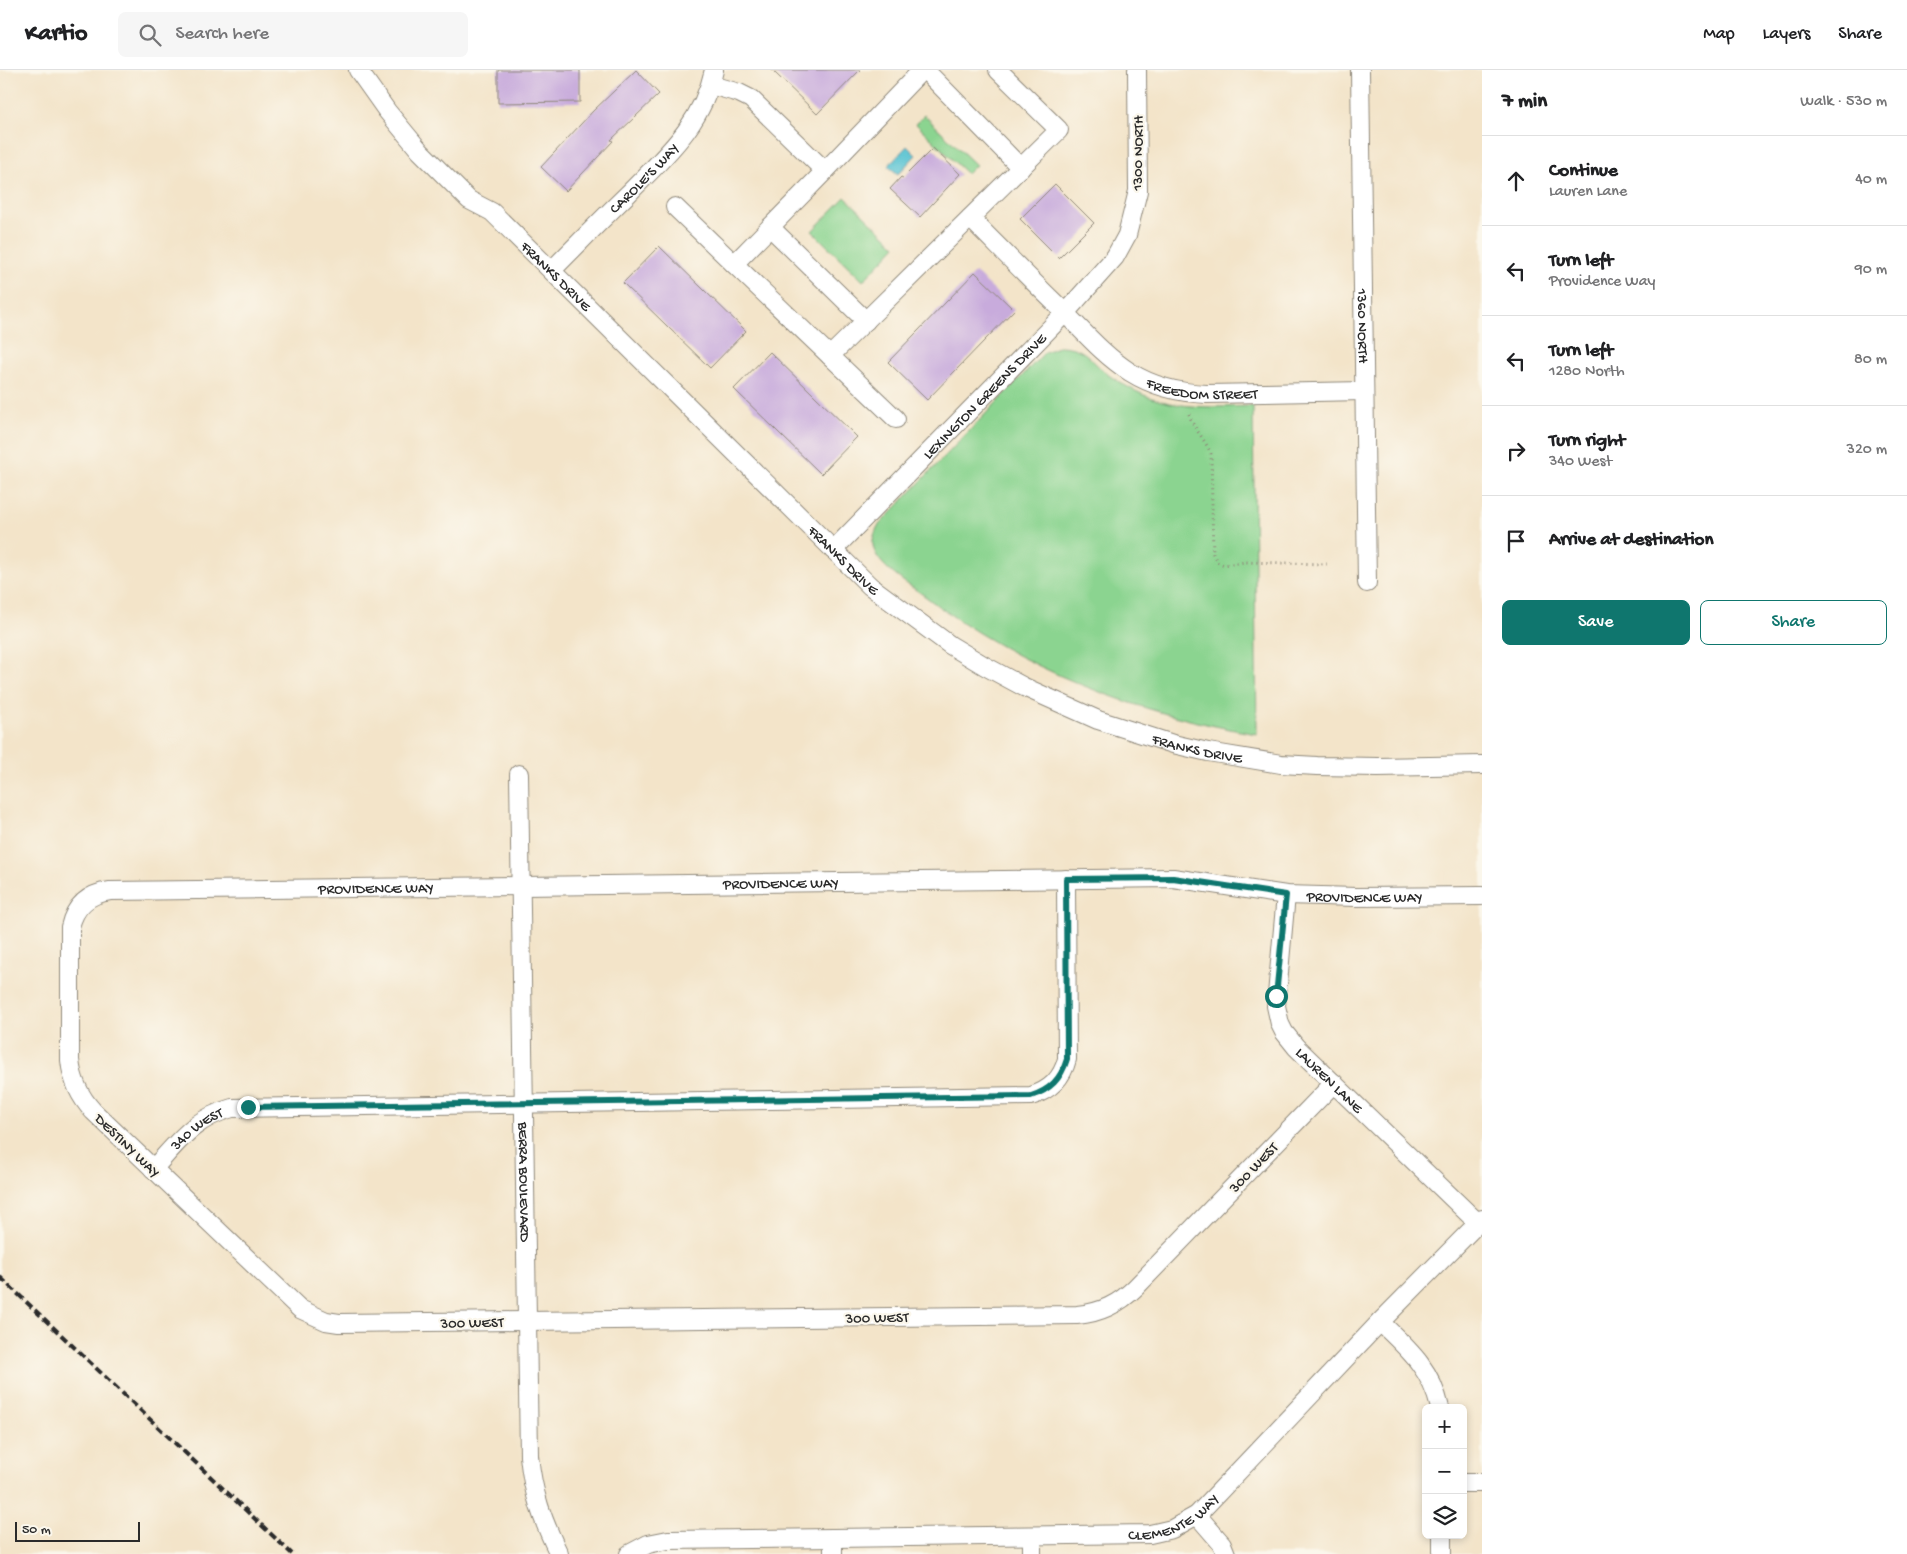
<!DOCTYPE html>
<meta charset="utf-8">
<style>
:root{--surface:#fff;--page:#f6f6f6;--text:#202124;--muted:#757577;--line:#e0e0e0;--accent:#0f766e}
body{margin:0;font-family:"Gochi Hand",sans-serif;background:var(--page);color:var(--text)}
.controls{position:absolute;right:15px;bottom:15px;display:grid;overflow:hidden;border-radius:8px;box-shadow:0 2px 8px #0003}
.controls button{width:45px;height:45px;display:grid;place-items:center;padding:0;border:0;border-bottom:1px solid var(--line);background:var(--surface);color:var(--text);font:25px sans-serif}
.scale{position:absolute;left:15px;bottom:12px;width:125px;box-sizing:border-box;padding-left:5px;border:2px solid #2b2b2b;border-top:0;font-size:14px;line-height:18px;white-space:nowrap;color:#2b2b2b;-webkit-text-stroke:4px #fbf7ec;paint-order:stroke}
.stop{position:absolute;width:15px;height:15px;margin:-11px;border:4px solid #0f766e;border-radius:50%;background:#fff}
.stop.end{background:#0f766e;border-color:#fff;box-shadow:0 1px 5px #0008}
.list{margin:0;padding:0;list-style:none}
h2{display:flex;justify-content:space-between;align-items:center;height:65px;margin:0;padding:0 20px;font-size:21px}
h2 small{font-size:16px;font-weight:400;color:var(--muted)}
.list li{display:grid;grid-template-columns:32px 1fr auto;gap:15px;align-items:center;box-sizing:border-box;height:90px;padding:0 20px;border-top:1px solid var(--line)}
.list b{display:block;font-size:19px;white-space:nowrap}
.list p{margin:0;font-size:16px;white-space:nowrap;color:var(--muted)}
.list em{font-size:16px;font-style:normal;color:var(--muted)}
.actions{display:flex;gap:10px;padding:15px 20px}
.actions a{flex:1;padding:11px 0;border:1px solid var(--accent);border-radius:8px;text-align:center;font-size:18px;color:var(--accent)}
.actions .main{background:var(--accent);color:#fff}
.icon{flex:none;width:28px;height:28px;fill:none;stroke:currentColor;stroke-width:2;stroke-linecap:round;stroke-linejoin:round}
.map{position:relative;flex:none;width:1482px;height:1484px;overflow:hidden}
header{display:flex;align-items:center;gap:30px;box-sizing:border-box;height:70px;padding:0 25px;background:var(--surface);border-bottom:1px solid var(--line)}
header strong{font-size:24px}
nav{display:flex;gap:28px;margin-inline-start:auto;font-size:18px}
.search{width:350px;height:45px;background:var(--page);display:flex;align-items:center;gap:12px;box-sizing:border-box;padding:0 18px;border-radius:8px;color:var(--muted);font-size:19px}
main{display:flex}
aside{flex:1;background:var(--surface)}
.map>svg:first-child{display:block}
.green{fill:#8bd490;stroke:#5b805e}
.water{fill:#57c2d2;stroke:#41767e}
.building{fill:#c8abdc}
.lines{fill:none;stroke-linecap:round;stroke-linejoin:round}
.minor-casing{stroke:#8f887a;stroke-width:20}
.path{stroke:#8f887a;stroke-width:3;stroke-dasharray:1 4;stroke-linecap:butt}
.minor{stroke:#fff;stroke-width:18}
.rail{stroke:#2b2b2b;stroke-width:4;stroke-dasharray:8 4;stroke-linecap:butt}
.route{stroke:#0f766e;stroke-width:6}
.labels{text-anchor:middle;stroke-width:4.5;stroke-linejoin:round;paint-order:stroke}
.street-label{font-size:15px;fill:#2b2b2b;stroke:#fbf7ec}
</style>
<header>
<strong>Kartio</strong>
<div class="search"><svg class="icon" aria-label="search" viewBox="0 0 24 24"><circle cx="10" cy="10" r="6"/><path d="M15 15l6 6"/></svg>Search here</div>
<nav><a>Map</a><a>Layers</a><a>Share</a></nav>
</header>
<main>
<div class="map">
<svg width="1482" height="1484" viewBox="0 0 1482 1484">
<rect width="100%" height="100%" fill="#fbf7ec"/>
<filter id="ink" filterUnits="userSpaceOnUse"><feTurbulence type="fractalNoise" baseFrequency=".02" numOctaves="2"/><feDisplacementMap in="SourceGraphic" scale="10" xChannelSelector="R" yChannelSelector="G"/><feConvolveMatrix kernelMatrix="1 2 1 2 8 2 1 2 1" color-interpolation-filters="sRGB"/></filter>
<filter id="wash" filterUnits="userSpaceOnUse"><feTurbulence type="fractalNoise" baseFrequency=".0096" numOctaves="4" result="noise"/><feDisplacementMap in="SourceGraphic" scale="20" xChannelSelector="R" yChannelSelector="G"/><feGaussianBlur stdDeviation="1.12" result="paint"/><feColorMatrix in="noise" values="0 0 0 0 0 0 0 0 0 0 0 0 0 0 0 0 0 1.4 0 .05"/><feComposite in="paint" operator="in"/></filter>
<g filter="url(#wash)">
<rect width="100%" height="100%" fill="#f3e4c9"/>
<!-- green -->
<g class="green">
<polygon points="924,45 976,95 967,104 916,54"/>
<polygon points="845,127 896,176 863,211 812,161"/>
<path d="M1060,276C1088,277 1090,292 1110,306C1120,313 1133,320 1144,325C1179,340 1217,337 1253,336L1257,664C1136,644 1020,599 922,524C906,513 870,492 873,470C874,465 876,460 878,456L1045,282Z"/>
</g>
<!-- water -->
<polygon class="water" points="907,76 916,85 898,104 888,96"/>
<g id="blocks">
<!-- building -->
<g class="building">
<polygon points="498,0 580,0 580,32 498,33"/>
<polygon points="636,0 659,24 611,70 613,71 566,121 541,97 593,41"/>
<polygon points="772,0 860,0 817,44"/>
<polygon points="933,78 960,104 920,147 890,119 901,107 903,108"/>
<polygon points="1055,114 1094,153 1059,188 1020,149"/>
<polygon points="659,176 746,261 710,298 623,213"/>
<polygon points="975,202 1014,240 927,330 888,292"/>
<polygon points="770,282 857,367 821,404 734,319"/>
</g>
</g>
</g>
<g filter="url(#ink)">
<use href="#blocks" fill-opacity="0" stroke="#8f887a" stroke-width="1"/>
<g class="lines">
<!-- minor casing -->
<g class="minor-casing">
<g id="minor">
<path id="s1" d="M358,0L387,41L420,81L469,130L492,142L870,516L950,575L985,596L1024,617L1098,650L1173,674L1208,682L1281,694L1317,696L1378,697L1482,695"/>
<polyline points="925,0 1021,98"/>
<path id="s2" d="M1360,0L1367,513"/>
<polyline points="825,101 922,0"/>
<polyline points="675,137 734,194 825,101 751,29 739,23 711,15"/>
<path id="s3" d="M970,148C999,177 1027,206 1056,234C1105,283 1131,321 1207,324L1364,321"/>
<polyline points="770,157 866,251"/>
<polyline points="734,194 896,349"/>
<path id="s4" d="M552,200C577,175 602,149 628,124C666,85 702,55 714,0"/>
<polyline points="830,286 1059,60 998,0"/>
<path id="s5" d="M833,480L1065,243L1115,187L1127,165L1138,121L1137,0"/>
<path id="s6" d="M519,704L529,1386C533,1424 542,1449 559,1484"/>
<path id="s7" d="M1286,825L1276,936L1280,954L1284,962L1296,977L1478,1153"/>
<path id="s8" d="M1334,1013L1136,1217C1119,1234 1101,1243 1077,1245L339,1253L326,1251L300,1239L93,1041C79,1026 72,1010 70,990V857C75,836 88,824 110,821L1173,808L1286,825L1356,827L1482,826"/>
<path id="s9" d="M153,1099C179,1071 193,1049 232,1038L1031,1026C1050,1020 1062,1009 1067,989L1066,809"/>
<path d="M1380,1252C1408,1279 1431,1298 1440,1338"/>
<polyline points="1463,1413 1482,1413"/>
<polyline points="1197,1445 1222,1474 1226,1484"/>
<polyline points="1442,1465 1442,1484"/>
<polyline points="1032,1466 1032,1484"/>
<polyline points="833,1468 833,1484"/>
<path id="s10" d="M629,1484L648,1474L668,1470L1150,1464L1172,1459L1197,1445L1380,1252L1482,1149"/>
</g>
</g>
<!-- path -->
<path class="path" d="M1189,344C1193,358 1205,369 1211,384L1213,484L1217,492L1224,495L1245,492L1327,494"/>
<!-- minor -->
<use href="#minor" class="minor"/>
<!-- rail -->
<polyline class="rail" points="0,1207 292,1484"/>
</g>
</g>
<g class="lines" filter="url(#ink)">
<!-- route -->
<path class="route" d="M248,1037L1031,1026C1050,1020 1061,1009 1067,989L1066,809L1173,808L1286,825L1276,926"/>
</g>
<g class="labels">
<!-- street labels -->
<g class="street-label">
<text transform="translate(1137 83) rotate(-89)" y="5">1300 NORTH</text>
<text dy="5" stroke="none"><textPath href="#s4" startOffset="130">CAROLE'S WAY</textPath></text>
<text dy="5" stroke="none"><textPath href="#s1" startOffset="288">FRANKS DRIVE</textPath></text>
<text dy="5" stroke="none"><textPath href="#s2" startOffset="256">1360 NORTH</textPath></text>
<text dy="5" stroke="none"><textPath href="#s3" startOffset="298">FREEDOM STREET</textPath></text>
<text dy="5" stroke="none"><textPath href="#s5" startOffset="216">LEXINGTON GREENS DRIVE</textPath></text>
<text dy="5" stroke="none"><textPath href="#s1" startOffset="692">FRANKS DRIVE</textPath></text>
<text dy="5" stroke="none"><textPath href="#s1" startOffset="1098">FRANKS DRIVE</textPath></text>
<text dy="5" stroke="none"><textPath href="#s8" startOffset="2336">PROVIDENCE WAY</textPath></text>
<text dy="5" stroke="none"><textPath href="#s8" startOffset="1931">PROVIDENCE WAY</textPath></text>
<text dy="5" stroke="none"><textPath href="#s8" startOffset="2921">PROVIDENCE WAY</textPath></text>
<text dy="5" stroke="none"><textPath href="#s7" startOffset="205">LAUREN LANE</textPath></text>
<text dy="5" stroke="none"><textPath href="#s9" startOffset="60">340 WEST</textPath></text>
<text transform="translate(128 1075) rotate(44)" y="5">DESTINY WAY</text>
<text transform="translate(1253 1097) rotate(-46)" y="5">300 WEST</text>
<text dy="5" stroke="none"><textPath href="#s6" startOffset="408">BERRA BOULEVARD</textPath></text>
<text transform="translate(877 1247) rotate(-1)" y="5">300 WEST</text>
<text transform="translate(472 1252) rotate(-1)" y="5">300 WEST</text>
<text dy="5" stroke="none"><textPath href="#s10" startOffset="552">CLEMENTE WAY</textPath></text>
</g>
</g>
</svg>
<div class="controls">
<button>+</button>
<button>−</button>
<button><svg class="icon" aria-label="layers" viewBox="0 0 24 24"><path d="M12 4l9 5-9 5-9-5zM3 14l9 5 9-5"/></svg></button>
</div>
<div class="scale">50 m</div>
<div class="stop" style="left:1276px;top:926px"></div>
<div class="stop end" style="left:248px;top:1037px"></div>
</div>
<aside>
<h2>7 min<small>Walk · 530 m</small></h2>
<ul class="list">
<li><svg class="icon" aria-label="ahead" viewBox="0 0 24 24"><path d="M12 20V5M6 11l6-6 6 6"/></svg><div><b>Continue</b><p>Lauren Lane</p></div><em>40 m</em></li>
<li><svg class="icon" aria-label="left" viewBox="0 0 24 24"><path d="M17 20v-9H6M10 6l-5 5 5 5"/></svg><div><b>Turn left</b><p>Providence Way</p></div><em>90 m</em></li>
<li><svg class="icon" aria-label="left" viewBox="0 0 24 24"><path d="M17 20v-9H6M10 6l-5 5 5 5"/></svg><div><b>Turn left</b><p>1280 North</p></div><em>80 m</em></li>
<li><svg class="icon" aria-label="right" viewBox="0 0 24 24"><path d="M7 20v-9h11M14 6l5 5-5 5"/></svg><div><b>Turn right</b><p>340 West</p></div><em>320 m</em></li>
<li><svg class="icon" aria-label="arrive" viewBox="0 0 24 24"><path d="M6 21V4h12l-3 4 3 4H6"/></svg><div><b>Arrive at destination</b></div></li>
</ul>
<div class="actions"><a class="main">Save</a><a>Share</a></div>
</aside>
</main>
